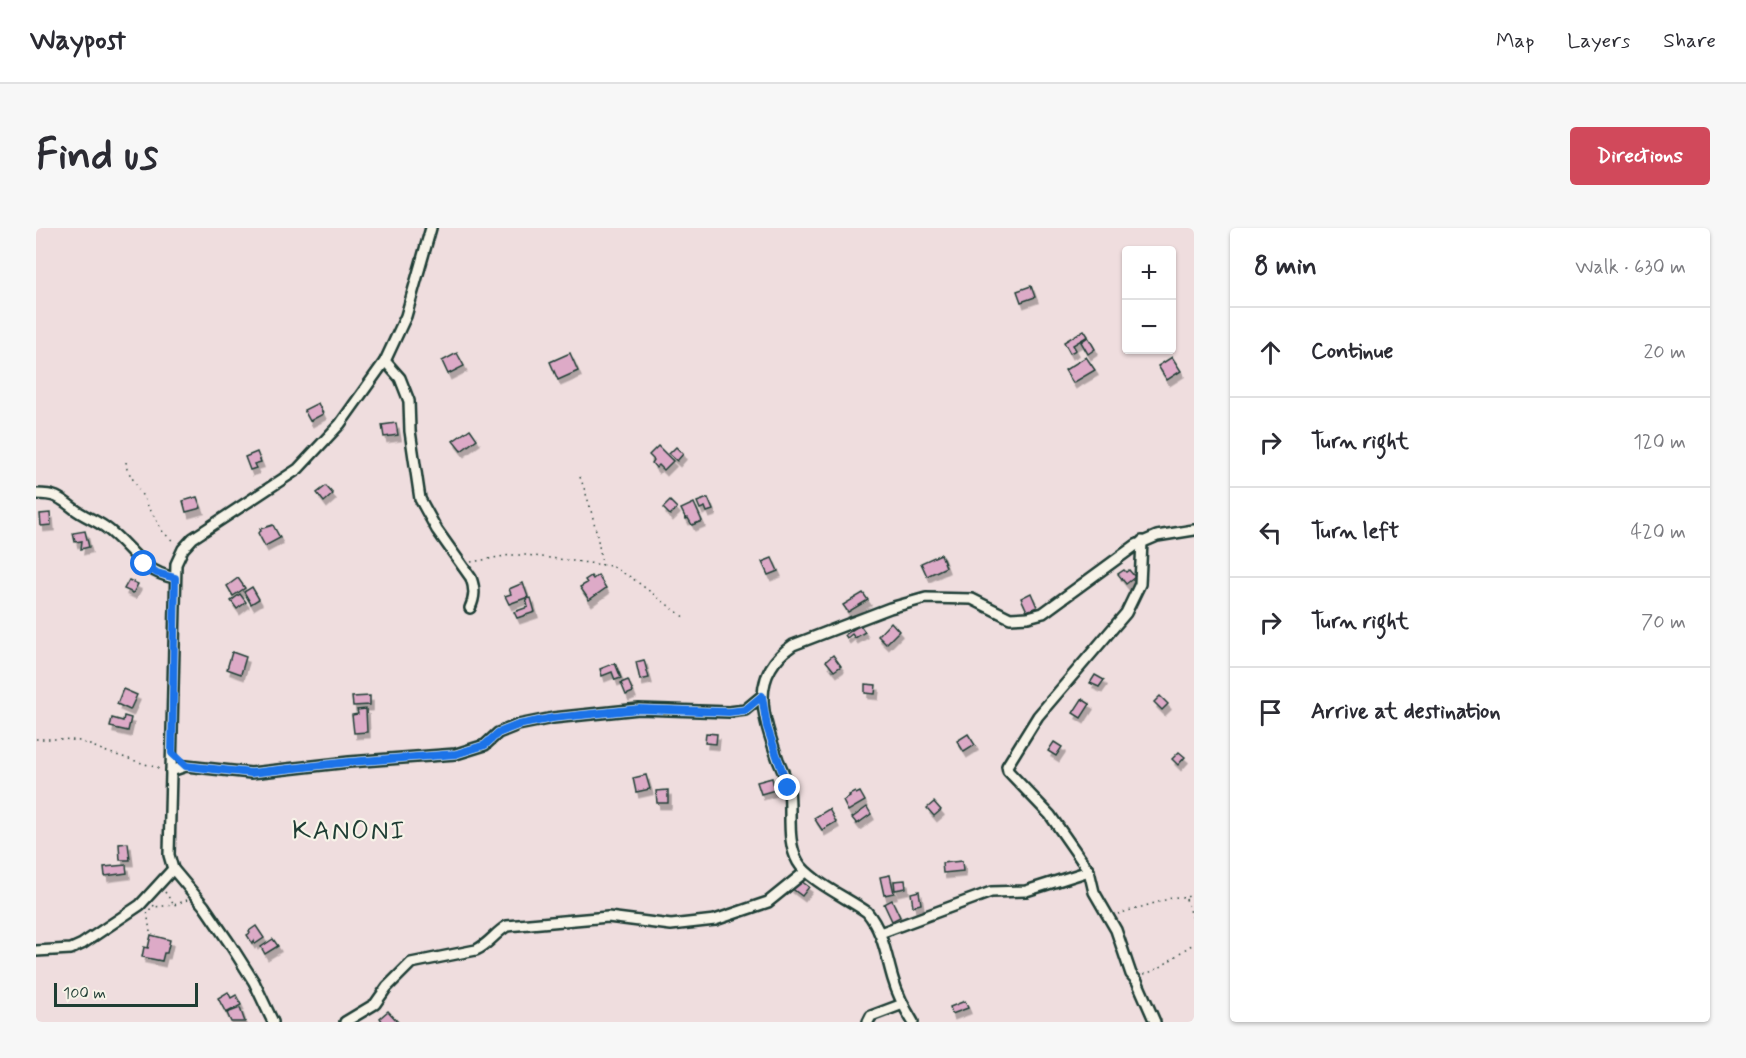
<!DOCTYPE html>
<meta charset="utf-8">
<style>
:root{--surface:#fff;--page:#f7f7f7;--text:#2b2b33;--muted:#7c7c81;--line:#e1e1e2;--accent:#d1495b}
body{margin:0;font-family:Mynerve,sans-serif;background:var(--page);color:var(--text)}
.controls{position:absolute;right:18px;top:18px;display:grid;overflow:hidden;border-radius:6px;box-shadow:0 2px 4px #0004}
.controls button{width:54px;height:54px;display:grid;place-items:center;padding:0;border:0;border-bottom:2px solid var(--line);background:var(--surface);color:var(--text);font:30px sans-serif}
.scale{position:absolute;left:18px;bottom:15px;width:144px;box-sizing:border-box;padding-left:6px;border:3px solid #1f3d34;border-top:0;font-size:16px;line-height:21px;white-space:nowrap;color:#1f3d34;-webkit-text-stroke:4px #f7f3e8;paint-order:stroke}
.stop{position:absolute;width:18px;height:18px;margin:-14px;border:4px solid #1a73e8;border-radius:50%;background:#fff}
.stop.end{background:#1a73e8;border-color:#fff;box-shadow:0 2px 6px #0008}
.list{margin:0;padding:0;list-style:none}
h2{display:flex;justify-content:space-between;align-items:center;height:78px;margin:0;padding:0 24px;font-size:26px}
h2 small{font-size:20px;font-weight:400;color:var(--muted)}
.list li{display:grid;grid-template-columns:39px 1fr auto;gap:18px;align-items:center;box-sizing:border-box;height:90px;padding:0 24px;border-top:2px solid var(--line)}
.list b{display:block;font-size:22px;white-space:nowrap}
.list em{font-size:20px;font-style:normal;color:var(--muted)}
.icon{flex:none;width:33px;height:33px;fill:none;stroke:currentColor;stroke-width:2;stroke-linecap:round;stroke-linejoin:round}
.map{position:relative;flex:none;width:1158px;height:794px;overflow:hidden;border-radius:6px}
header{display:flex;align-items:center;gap:36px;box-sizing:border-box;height:84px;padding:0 30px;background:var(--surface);border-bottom:2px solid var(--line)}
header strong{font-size:28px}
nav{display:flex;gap:33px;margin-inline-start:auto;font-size:21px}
.intro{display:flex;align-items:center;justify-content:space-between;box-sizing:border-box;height:144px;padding:0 36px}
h1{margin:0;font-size:42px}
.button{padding:15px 27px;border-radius:6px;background:var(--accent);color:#fff;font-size:21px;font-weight:700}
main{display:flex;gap:36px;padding:0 36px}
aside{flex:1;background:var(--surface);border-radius:6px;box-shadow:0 2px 4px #0004}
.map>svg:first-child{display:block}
.building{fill:#ddaac7;stroke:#1f3d34;stroke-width:1.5;filter:url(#shadow)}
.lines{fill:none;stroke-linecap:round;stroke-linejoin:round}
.minor-casing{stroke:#1f3d34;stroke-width:14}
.path{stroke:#1f3d34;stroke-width:1.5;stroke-dasharray:1.5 4.5;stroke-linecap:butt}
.minor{stroke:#f7f3e8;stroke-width:9}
.route{stroke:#1a73e8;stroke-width:8}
.labels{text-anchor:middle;stroke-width:4.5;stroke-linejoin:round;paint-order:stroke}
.quarter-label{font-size:27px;letter-spacing:1.5px;fill:#1f3d34;stroke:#f7f3e8}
</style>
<header>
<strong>Waypost</strong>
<nav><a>Map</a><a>Layers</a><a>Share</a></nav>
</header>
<div class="intro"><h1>Find us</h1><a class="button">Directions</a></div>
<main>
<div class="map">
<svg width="1158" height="794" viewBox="0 0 1158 794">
<defs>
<filter id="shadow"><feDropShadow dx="3" dy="5.5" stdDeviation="0" flood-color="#0004"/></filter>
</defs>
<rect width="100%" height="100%" fill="#efddde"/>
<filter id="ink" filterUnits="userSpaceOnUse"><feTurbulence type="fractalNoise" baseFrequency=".0167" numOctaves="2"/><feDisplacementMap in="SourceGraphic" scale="12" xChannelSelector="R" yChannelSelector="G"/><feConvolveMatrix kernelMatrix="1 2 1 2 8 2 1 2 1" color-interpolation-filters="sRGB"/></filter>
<g filter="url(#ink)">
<!-- building -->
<g class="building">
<polygon points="995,58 999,69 985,74 981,63"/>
<polygon points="1048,102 1052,108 1037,117 1040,122 1034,125 1028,114"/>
<polygon points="1052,109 1059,121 1052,126 1045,114"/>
<polygon points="421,125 428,138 412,146 406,133"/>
<polygon points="534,125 542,143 522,152 514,134"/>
<polygon points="1050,129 1059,142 1037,155 1029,142"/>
<polygon points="1136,129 1145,143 1131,152 1122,138"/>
<polygon points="282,175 287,186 274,193 268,182"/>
<polygon points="360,195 362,207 348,209 346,197"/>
<polygon points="434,201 441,211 425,223 417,213"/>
<polygon points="622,218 637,233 628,242 623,237 620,240 616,235 618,232 613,227"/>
<polygon points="640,219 647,226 641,233 633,226"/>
<polygon points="221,224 225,234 218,236 220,240 214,242 209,229"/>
<polygon points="290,258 297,266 288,274 281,265"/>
<polygon points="161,269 165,280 150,284 147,273"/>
<polygon points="672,270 677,282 671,284 669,279 664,281 661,274"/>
<polygon points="634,273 641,280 634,287 627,280"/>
<polygon points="658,275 666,293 656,297 652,290 650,291 645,281"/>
<polygon points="14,285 15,297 5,298 4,286"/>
<polygon points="237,297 244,310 229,318 222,305 225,303 224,301"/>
<polygon points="49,303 53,319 45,321 46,313 39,314 37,305"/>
<polygon points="905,326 910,339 891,348 885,335"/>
<polygon points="736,330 742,343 732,347 726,334"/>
<polygon points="1088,342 1090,344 1093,342 1099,349 1090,356 1082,346"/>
<polygon points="562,347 570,360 553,372 544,359 551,355 549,352 555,348 557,351"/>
<polygon points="202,350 209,360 197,368 191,358"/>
<polygon points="93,352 102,356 97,365 88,361"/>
<polygon points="487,355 492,369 473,376 469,368 475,366 473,361"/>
<polygon points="216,359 223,371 215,376 208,364"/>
<polygon points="827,365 832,372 812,384 807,377"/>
<polygon points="995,365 1001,379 991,383 985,370"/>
<polygon points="204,366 210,374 201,381 195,373"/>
<polygon points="495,370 499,384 481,390 478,384 492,379 490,371"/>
<polygon points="855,394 863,403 850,416 842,408"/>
<polygon points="824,397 829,404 819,410 816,406 811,410 809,407"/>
<polygon points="196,424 210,429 205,446 191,441"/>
<polygon points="797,427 805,438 798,443 790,433"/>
<polygon points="608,432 613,450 604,452 600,434"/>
<polygon points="579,435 585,450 579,452 576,444 566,448 564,441"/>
<polygon points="1059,447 1068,452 1063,459 1054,455"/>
<polygon points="592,452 597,464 590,467 585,455"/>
<polygon points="829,456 840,457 839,466 829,465"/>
<polygon points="87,461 101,467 94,482 81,476"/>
<polygon points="334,468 334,477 317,478 316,469"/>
<polygon points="1124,468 1132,476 1126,482 1118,474"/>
<polygon points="1046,471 1054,476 1045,490 1037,485"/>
<polygon points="330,481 331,504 318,505 316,487 322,486 321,482"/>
<polygon points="88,488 95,490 92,503 74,499 76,490 87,493"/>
<polygon points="670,505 681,506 680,516 669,515"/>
<polygon points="932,506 939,517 928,524 921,513"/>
<polygon points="1018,514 1026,519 1020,528 1012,523"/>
<polygon points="1143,524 1149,529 1142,537 1136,531"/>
<polygon points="610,547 614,561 600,564 597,550"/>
<polygon points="736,550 739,562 725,566 721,554"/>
<polygon points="632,562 632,575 621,575 620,563"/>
<polygon points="819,564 820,566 824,564 829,573 812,583 807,573 814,569 813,567"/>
<polygon points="898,574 905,582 898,588 891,580"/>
<polygon points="831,579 835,586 821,596 816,590"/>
<polygon points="793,581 800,594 786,602 778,590"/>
<polygon points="92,615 94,632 84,632 83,616"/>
<polygon points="926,633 927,643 907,645 906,635"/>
<polygon points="90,637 91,645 69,648 68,639"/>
<polygon points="854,647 858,665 848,667 844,649"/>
<polygon points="761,650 773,659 766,668 754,659"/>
<polygon points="869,652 870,660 859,662 858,653"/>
<polygon points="883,663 885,676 877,678 875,665"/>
<polygon points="856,672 864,689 856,693 848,676"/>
<polygon points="220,698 228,710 219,716 218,713 216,715 211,707 214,705 213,703"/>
<polygon points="115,707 134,712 131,725 128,725 126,733 106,729 108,719 112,720"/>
<polygon points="237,711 242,718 229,726 225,719"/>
<polygon points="192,764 195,770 200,767 205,777 190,785 182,770"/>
<polygon points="929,773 932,780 916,786 914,779"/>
<polygon points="204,780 209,794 195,794 191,785"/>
<polygon points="352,783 362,794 345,794 346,793 344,790"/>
</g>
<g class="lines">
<!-- minor casing -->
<g class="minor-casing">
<g id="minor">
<path d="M349,133L364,150L373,173L374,203L384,271L401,302L435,350C439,361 439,369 434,380"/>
<path d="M0,266C19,266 23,269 37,280C47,288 59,292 69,299C96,318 103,343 139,350"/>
<polyline points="1106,313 1104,356 1090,385 1002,488 971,538 972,543 1014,587 1053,643 1058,664 1080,702 1095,746 1101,753 1119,794"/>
<polyline points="135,543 150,538 215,545 313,534 420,526 449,517 462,505 482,497 517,490 603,481 693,484 709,482 726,468"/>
<polyline points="844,705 955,664 990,663 1053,643"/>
<polyline points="0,723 35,721 46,716 104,677 137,641"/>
<polyline points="237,794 218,754 194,716 168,678 137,641 133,627 140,336 147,321 157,310 262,241 304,196 349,133 370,88 395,0"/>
<path d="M309,794L339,776L351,759L375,735L440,722C453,716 459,705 471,698L572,689L635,697L679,692L732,674L769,644"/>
<polyline points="832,794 835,788 867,776"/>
<path d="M877,794C869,781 861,765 857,751C850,728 847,703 831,684C813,671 772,652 762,634C750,613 756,585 753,562C751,552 746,541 742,532C727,489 712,448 757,417L854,380L890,370L936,371L974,390L992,389L1007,385L1100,317L1121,308L1158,302"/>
</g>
</g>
<!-- path -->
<g class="path">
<polyline points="90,234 91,241 127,304 139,315"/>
<path d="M544,249C555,278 562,307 566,337"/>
<polyline points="435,334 475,327 490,327 576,338 596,350 649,390"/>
<polyline points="0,511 28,511 44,513 71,524 125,541"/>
<polyline points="129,664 138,677"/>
<polyline points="1150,671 1158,693"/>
<polyline points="118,677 117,679 138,677 151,672"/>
<polyline points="1082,686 1139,669 1149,670 1158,665"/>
<polyline points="114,704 111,683 116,680"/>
<path d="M1108,746C1128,741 1140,725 1158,716"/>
</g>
<!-- minor -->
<use href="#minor" class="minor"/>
</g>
</g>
<g class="lines" filter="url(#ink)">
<!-- route -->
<polyline class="route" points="108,336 121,345 139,350 136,525 150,538 215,545 313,534 420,526 449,517 462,505 482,497 517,490 603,481 693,484 709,482 726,468 731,499 752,560"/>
</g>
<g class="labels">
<!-- quarter labels -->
<g class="quarter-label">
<text x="313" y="611">KANONI</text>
</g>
</g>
</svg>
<div class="controls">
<button>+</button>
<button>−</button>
</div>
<div class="scale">100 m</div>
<div class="stop" style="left:108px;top:336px"></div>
<div class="stop end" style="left:752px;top:560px"></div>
</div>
<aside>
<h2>8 min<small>Walk · 630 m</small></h2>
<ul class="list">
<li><svg class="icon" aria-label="ahead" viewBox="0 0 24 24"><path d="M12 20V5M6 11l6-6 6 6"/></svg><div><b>Continue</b></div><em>20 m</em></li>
<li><svg class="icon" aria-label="right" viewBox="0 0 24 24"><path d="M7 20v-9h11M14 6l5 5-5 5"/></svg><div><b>Turn right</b></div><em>120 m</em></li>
<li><svg class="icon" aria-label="left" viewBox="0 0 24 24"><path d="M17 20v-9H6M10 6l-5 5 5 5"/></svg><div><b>Turn left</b></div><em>420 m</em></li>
<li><svg class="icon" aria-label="right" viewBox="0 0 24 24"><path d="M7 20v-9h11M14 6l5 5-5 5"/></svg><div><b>Turn right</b></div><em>70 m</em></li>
<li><svg class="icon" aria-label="arrive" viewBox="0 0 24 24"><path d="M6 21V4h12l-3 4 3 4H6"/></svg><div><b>Arrive at destination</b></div></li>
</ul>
</aside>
</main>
